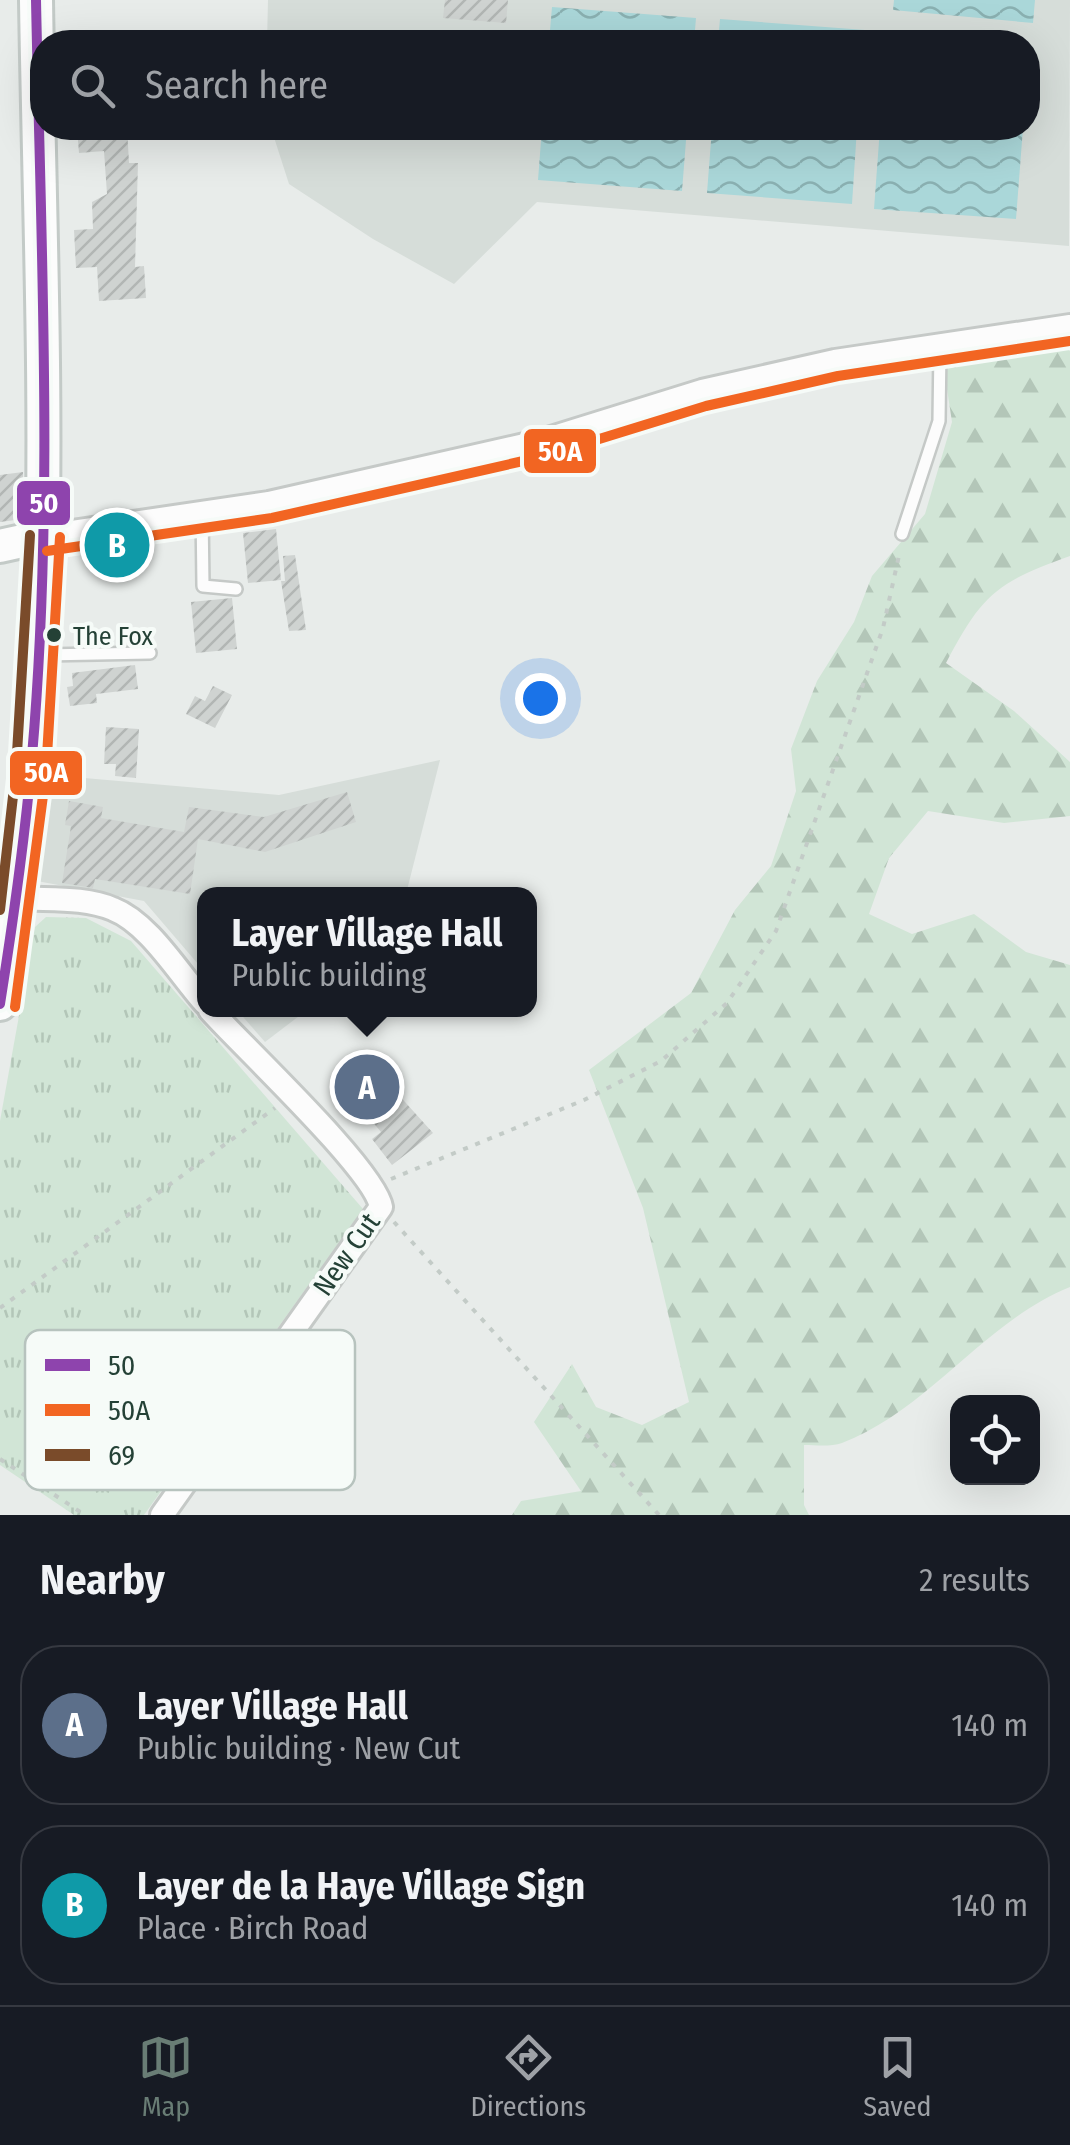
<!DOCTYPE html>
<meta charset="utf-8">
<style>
:root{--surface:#171b24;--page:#20242c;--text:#f1f3f6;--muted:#9ea1a6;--line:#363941;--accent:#697d75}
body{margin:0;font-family:"Fira Sans Condensed",sans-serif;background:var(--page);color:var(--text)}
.controls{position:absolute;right:30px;bottom:30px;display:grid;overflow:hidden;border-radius:20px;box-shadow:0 10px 40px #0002}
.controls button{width:90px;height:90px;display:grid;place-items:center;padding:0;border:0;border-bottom:2px solid var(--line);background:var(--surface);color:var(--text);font:50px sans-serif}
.you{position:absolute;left:540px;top:698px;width:35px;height:35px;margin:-25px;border:8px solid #fff;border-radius:50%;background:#1a73e8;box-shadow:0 0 0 15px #1a73e833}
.badge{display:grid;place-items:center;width:65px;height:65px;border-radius:50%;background:var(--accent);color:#fff;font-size:32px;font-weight:700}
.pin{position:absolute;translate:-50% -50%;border:5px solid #fff;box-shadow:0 2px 10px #0006}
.popup{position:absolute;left:197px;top:887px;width:340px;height:130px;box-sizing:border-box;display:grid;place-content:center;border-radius:20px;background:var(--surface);filter:drop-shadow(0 2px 8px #0005);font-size:32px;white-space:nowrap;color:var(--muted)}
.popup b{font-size:38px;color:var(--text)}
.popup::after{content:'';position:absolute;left:50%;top:100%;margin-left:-20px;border:20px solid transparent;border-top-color:var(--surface)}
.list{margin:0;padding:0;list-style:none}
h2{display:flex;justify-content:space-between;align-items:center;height:130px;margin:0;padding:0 40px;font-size:42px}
h2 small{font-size:32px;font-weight:400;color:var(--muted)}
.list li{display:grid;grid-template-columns:65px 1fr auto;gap:30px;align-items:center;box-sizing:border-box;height:160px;margin:0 20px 20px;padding:0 20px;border:2px solid var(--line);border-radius:40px}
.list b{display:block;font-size:38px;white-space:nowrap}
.list p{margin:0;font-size:32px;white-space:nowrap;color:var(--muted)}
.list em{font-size:32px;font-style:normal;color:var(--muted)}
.icon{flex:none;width:55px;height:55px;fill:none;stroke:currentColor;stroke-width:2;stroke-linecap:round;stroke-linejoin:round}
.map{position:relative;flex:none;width:1070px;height:1515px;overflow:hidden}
.search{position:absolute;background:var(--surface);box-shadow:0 10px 40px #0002;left:30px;right:30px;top:30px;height:110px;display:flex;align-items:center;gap:25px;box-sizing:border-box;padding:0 35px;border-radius:40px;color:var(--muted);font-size:38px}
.sheet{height:490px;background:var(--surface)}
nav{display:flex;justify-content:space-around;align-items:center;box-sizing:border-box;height:140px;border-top:2px solid var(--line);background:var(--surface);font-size:28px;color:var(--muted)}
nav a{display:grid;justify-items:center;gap:5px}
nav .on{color:var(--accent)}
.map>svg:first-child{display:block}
.built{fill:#d6ddd9}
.forest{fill:url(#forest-firs)}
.park{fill:url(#park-tufts)}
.water{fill:url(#water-waves)}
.building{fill:url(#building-hatch)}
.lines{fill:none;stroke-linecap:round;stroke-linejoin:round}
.lane-casing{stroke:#c5c9c7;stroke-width:16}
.street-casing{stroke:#c5c9c7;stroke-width:28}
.secondary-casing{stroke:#c3cac7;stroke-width:38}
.path{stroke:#c3cbc7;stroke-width:4;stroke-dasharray:5 8;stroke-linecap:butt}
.lane{stroke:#fcfcfc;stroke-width:11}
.street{stroke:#fcfcfc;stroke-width:22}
.secondary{stroke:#fcfcfc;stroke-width:32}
.bus-1-casing{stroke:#f6fbf8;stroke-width:18}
.bus-2-casing{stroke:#f6fbf8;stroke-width:18}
.bus-3-casing{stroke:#f6fbf8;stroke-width:18}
.bus-1{stroke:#8e44ad;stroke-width:10}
.bus-2{stroke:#f26522;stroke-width:10}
.bus-3{stroke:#7a4b2a;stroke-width:10}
.bus-dot{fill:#244136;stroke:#f6fbf8;stroke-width:4}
.labels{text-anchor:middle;stroke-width:8;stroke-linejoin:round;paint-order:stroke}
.bus-label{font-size:26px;fill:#244136;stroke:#f6fbf8;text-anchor:start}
.street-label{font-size:28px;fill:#244136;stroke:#f6fbf8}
.key{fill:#f6fbf8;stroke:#b7c3be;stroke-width:2.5}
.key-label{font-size:28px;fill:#244136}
.line-badge{stroke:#f6fbf8;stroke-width:4}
.badge-label{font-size:28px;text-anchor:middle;font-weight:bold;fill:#fff}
</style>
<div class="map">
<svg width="1070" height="1515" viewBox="0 0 1070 1515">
<defs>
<pattern id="forest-firs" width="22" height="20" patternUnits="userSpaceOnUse" patternTransform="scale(2.5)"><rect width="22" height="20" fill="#d1e5d6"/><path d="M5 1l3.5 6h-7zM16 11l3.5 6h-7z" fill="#b3c6b8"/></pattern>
<pattern id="park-tufts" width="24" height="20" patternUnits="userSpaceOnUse" patternTransform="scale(2.5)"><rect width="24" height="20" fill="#d1e5d6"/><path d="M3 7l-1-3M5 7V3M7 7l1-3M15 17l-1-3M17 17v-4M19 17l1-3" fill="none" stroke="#b3c6b8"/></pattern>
<pattern id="water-waves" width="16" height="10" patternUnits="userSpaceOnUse" patternTransform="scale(2.5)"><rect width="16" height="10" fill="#aad7d9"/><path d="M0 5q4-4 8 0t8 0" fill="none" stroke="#8ab0b1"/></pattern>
<pattern id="building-hatch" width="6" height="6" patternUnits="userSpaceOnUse" patternTransform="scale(2.5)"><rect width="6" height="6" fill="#cfd3d1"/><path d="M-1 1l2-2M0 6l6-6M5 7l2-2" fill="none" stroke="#b2b6b4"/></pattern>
</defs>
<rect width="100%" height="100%" fill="#e8ecea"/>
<!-- built -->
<g class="built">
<polygon points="268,0 1070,0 1069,246 537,202 454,284 373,239 289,184 271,128 1028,128 1028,42 267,42"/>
<polygon points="440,760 406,894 205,894 204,971 144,901 37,881 50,775 279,795"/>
<polygon points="237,1010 307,1010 265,1042"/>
</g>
<!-- forest -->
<path class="forest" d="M1063,346L1070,351V556C997,582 982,594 946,663L1014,711L1070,762V816L1004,823L928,811L889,858L869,914L912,934L974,914L1026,952L1070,965V1287C985,1321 929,1410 842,1443C831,1447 815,1445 804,1445V1505L809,1515H512L521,1501L581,1491L534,1422L572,1364L596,1407L642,1425L689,1402L643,1208L589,1070L691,993L735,910L771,866L796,791L791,749L817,681L854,622L872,576L925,514L952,422L944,369Z"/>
<!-- park -->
<polygon class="park" points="46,917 86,918 131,941 363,1209 144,1515 74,1515 0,1465 0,1121 35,927"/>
<!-- water -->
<g class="water">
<polygon points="894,0 1035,0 1033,23 893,10"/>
<polygon points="552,7 696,18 694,42 549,42"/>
<polygon points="720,19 865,30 864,42 718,42"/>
<polygon points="542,128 687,128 682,191 538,180"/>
<polygon points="712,128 857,128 852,204 707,193"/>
<polygon points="880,128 1023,128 1016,219 874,209"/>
</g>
<!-- building -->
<g class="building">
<polygon points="445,0 508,0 506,23 443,18"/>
<polygon points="77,128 127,128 129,163 138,163 135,267 144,266 146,298 99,301 97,267 76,268 74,230 93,229 92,202 107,194 104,151 79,153"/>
<polygon points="23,472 23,519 0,522 0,475"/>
<polygon points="276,529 281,580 248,583 243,533"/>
<polygon points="295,555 306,630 289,631 281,581 285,581 283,556"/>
<polygon points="232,598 237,649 196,653 191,602"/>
<polygon points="135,665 138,689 96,694 97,703 70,706 67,687 73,686 72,673"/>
<polygon points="213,686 232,695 215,728 186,714 195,696 205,701"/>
<polygon points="106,727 139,729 136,778 115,776 116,764 104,764"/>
<polygon points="347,792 356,822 265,852 198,839 190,894 95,879 93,888 62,883 71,826 65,825 69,801 103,807 101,818 184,832 189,807 264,817"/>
<polygon points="356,1054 364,1064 368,1061 433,1133 392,1165 372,1139 381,1132 333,1074"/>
</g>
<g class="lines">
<!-- lane casing -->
<g class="lane-casing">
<g id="lane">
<polyline points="202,511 203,586 236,589"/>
<polyline points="902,534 939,421 940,347"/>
<polyline points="44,655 150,653"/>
</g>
</g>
<!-- street casing -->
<g class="street-casing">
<g id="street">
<polyline points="45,536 269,503 538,442 702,391 835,361 1070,326"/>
<path d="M20,898C50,900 85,897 113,909C149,923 179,974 205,1003"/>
<path d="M162,1515L381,1207C375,1170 242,1046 210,1010"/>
</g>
</g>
<!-- secondary casing -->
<g class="secondary-casing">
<g id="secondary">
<polyline points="0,546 45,536"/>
<path d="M0,1004C62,673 41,335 36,0"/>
</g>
</g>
<!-- path -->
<g class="path">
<polyline points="391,1179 584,1100 661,1061 727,1003 776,931 883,628 900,551"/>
<polyline points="394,1222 659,1515"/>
<polyline points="0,1308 275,1108"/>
<polyline points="0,1459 85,1515"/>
</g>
<!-- lane -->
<use href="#lane" class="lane"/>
<!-- street -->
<use href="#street" class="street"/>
<!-- secondary -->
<use href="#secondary" class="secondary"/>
<!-- bus-1 casing -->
<g class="bus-1-casing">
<path id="bus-1" d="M0,1004C13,922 25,840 32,756C54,505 41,252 36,0"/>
</g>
<!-- bus-2 casing -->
<g class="bus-2-casing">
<g id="bus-2">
<polyline points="47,551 272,518 541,457 706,406 838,376 1070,341"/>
<polyline points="15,1007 46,773 60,537"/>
</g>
</g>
<!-- bus-3 casing -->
<g class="bus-3-casing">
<polyline id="bus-3" points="0,910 16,770 30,535"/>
</g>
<!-- bus-1 -->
<use href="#bus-1" class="bus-1"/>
<!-- bus-2 -->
<use href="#bus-2" class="bus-2"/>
<!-- bus-3 -->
<use href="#bus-3" class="bus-3"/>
</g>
<!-- markers -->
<circle class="bus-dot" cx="54" cy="635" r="9"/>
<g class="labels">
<!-- bus labels -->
<g class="bus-label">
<text x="73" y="645">The Fox</text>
</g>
<!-- street labels -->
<g class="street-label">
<text transform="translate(346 1254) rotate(-55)" y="10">New Cut</text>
</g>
</g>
<!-- legend -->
<rect x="25" y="1330" width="330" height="160" rx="15" class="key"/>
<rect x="45" y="1359" width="45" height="12" fill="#8e44ad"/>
<rect x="45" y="1404" width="45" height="12" fill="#f26522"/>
<rect x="45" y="1449" width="45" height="12" fill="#7a4b2a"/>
<g class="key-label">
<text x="108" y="1375">50</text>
<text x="108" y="1420">50A</text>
<text x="108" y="1465">69</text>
</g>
<g class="line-badge">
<rect x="522" y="427" width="76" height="48" rx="10" fill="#f26522"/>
<rect x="15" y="479" width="57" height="48" rx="10" fill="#8e44ad"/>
<rect x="8" y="749" width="76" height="48" rx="10" fill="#f26522"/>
</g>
<g class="badge-label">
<text x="560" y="461">50A</text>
<text x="44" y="513">50</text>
<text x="46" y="782">50A</text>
</g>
</svg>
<div class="controls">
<button><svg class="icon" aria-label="locate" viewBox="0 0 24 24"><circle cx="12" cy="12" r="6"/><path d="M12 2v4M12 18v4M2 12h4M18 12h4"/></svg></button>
</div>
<div class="you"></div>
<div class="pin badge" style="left:367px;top:1087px;background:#5c6f8a">A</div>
<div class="popup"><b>Layer Village Hall</b>Public building</div>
<div class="pin badge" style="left:117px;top:545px;background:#0f9aa8">B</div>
<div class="search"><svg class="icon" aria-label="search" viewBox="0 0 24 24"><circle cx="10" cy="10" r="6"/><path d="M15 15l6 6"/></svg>Search here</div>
</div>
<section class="sheet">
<h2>Nearby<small>2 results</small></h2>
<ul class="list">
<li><span class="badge" style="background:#5c6f8a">A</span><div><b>Layer Village Hall</b><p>Public building · New Cut</p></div><em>140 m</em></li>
<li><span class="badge" style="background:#0f9aa8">B</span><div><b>Layer de la Haye Village Sign</b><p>Place · Birch Road</p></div><em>140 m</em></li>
</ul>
</section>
<nav>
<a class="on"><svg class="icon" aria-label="map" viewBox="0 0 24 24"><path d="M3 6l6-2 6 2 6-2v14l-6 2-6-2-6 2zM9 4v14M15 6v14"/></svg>Map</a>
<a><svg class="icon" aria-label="directions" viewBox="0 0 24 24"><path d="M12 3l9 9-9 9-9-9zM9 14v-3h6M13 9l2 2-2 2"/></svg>Directions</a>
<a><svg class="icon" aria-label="saved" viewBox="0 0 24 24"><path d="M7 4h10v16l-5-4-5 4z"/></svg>Saved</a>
</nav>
